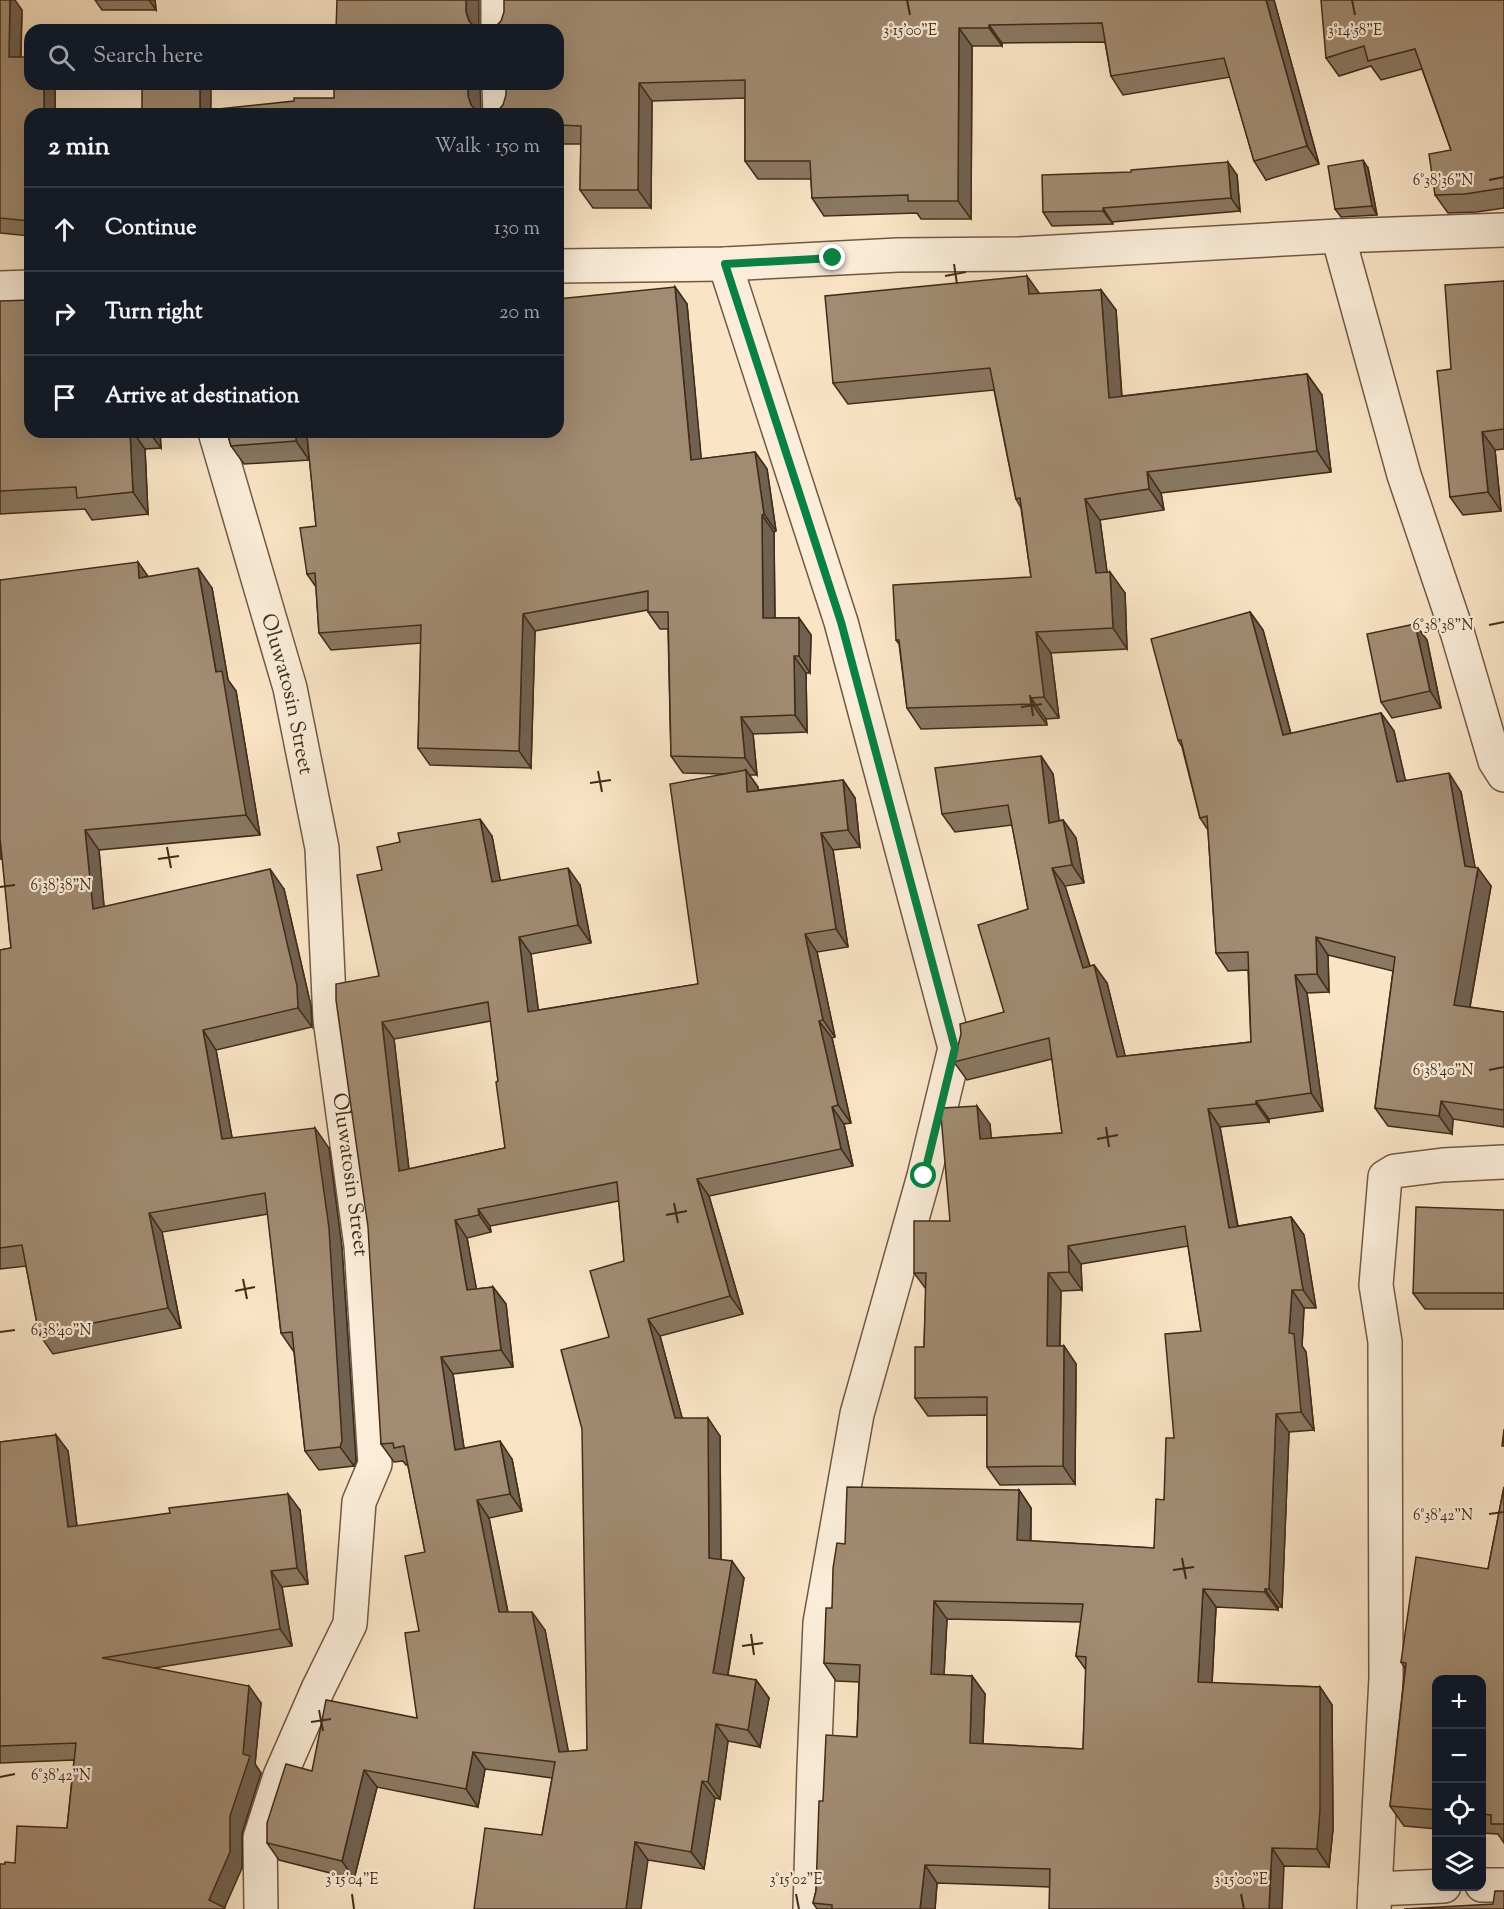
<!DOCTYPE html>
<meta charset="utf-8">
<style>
:root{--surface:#171b24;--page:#242831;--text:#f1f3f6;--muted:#9ea1a6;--line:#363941}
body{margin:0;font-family:"Sorts Mill Goudy",serif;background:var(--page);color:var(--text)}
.controls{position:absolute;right:18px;bottom:18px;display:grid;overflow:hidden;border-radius:12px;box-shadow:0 6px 24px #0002}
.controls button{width:54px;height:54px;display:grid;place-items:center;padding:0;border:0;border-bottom:2px solid var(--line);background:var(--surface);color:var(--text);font:30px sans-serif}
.stop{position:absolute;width:18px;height:18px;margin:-14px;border:4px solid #0b8043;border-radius:50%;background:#fff}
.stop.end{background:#0b8043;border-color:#fff;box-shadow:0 2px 6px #0008}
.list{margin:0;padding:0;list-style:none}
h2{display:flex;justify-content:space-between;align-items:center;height:78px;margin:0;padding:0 24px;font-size:26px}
h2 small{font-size:20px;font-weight:400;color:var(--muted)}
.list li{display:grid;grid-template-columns:39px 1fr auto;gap:18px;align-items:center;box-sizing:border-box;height:84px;padding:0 24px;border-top:2px solid var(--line)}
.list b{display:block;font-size:22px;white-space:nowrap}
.list em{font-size:20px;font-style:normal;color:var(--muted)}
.icon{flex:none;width:33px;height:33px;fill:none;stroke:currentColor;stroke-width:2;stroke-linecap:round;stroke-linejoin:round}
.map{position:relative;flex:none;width:1504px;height:1909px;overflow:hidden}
.search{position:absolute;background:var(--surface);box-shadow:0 6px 24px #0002;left:24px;top:24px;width:540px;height:66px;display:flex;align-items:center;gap:15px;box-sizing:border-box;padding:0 21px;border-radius:18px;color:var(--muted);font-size:22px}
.panel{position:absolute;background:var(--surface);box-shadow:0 6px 24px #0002;left:24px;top:108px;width:540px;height:330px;border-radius:18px}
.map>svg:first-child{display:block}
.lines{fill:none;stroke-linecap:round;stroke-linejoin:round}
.minor-casing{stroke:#6f5944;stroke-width:36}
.minor{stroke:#fbedd9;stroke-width:33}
.wall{fill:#8a7862;stroke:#412b19;stroke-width:1.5;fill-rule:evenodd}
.shaded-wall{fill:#716150;stroke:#412b19;stroke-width:1.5}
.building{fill:#a18b72;stroke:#412b19;stroke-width:1.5;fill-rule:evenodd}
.route{stroke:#0b8043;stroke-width:8}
.ticks{fill:none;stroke:#412b19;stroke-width:2}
.labels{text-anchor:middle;stroke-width:4.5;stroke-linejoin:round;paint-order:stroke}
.street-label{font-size:21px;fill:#412b19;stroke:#fbedd9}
.ticks-label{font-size:15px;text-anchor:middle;fill:#412b19;stroke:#fbedd9;stroke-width:4.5;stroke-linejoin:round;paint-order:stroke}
</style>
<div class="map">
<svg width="1504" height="1909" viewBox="0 0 1504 1909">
<rect width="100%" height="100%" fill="#f9e4c5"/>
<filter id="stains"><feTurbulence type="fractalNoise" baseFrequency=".00333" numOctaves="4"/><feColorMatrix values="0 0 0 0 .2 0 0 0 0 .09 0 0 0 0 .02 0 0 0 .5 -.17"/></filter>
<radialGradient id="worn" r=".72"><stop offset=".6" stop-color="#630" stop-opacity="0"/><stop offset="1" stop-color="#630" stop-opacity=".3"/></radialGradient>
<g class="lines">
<!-- minor casing -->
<g class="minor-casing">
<g id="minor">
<polyline points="498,0 498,30"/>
<polyline points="499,84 500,114"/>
<polyline points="1338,236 1404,475 1458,635 1495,761 1504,775"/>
<polyline points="725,264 841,622 955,1048 924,1176 857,1414 820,1623 814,1767 810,1909"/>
<polyline points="558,266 725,264 898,255 1019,254 1338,236 1504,230"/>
<polyline points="0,288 30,287"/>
<path id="s1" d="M215,432L290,688L322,848L330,1019L361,1246L375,1464L359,1502L350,1624L318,1689L280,1776L260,1838L261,1909"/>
<polyline points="1482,1885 1504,1885"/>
<polyline points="1375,1889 1444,1886"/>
<polyline points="1374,1909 1386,1678 1385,1342 1376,1285 1385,1177 1395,1171 1443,1165 1504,1162"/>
</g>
</g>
<!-- minor -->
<use href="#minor" class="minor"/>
</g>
<!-- wall -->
<g class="wall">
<polygon points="0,0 22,10 21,57 30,84 55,84 55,114 30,114 30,236 0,233"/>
<polygon points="95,0 155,0 156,10 102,10"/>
<polygon points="1274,0 1319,164 1266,180 1254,161 1230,77 1123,95 1111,76 1105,42 1002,43 1002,46 972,46 971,219 921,219 917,213 824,216 812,198 811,179 758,179 745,161 745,98 652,101 651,208 593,208 580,190 581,144 558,144 558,114 497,112 503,105 558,30"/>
<polygon points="1504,0 1504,208 1477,212 1448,213 1435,195 1451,150 1422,69 1381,80 1371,66 1339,76 1326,58"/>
<polygon points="1368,168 1377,215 1341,217 1335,209"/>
<polygon points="1237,175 1240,211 1112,222 1113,224 1052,226 1043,212"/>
<polygon points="1504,281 1504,449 1495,450 1501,511 1463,515 1450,497 1451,369"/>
<path d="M675,287L687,304L701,459L755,452L767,469L776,531L774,532L775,618H799L811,635L810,673H806L807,732L753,734L757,775H749L758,787V790L843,780L855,798L860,847L833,850L848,947L817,952L835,1037L832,1038L851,1123L844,1124L853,1166L709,1196L743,1314L660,1336L682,1418L720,1436L721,1559L744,1578L728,1675L756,1680L769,1698L760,1747L728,1741L720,1799L715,1798L704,1869L648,1860L542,1835L552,1778L485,1769L478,1807L377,1787L354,1879L279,1860L267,1843L312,1771L417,1718L419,1631L425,1552L408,1465H406L403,1461L394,1462L381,1444L379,976L382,870L492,836L500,881L580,885L591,943L531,954L538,1010L698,984L723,774L683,773L671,756L668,629H660L648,612V610L535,631L531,768L430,765L418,748L421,643L331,650L319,633L316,587L307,574L316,526L308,444L309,460L244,464L231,446L227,432H307L308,435L558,432ZM491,1021L498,1081L505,1148L409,1169L394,1039ZM619,1201L624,1261L609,1337L587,1750L568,1752L545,1630L508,1612L489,1518L522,1511L512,1459L464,1448L453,1374L513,1367L506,1304L493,1287L476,1289L467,1238L491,1232L490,1226Z"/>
<polygon points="1101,290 1116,310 1122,396 1307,374 1322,395 1331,472 1161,493 1164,510 1100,520 1107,572 1125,593 1127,649 1051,653 1059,718 1046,719 1047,725 921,729 907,708 899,644 896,640 1031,577 1021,508 1016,499 994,390 848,404 833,383 1040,294"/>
<polygon points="0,301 30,432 160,432 161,448 145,449 148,514 92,520 85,509 0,514"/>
<polygon points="148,577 212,588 228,680 236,691 260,835 99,850 104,907 284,889 311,1006 312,1027 216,1050 232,1138 329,1148 342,1248 356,1461 354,1466 319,1470 305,1451 294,1352 281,1333 268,1214 162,1232 181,1328 53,1354 39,1334 26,1266 0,1269 0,950 11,948 3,859 0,859 0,580"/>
<path d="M1250,612L1263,630L1291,734L1381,713L1394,731L1405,780L1461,792L1475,868L1491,886L1470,1007L1504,1012V1127L1453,1119L1452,1134L1388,1126L1375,1108L1393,971L1328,955L1329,992L1307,993L1323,1111L1269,1119V1122L1220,1127L1238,1226L1291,1217L1304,1235L1316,1308H1304L1302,1346L1306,1352L1314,1430L1289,1432L1282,1607H1278V1610L1216,1607L1212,1683L1320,1687L1332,1705L1333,1829L1329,1867L1284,1866L1050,1887L937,1883L935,1909H817L813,1903L816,1891L823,1801L857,1737L859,1682L836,1681L824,1663L832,1608L845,1544L1019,1490L1031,1508V1541L1154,1548L1164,1500L1174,1438L1201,1331L1188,1246L1081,1264L1082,1290L1061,1291L1060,1346H1064L1076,1364L1075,1484L1000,1485L987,1467V1415L928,1416L915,1398L924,1347L926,1289L914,1273L950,1221L990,1124L991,1138L1062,1133L1052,1059L967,1080L954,1062L1004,1012L1028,909L1012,825L955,832L942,814L1041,756L1053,774L1059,821L1063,820L1076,838L1084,883L1065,886L1090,966L1094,965L1107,983L1125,1056L1251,1042L1248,970L1228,971L1216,953L1208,830L1200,818L1182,747L1178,740ZM947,1619L1081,1622L1076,1656L1086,1670L1083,1749L983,1744L985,1694L972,1676L944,1675Z"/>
<polygon points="1415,624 1427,640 1441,708 1392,718 1381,702"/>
<polygon points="1504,1210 1504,1309 1425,1309 1413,1293"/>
<polygon points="56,1435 68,1451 77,1526 300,1510 308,1584 282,1587 292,1646 154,1668 261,1703 255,1764 261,1773 242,1833 242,1868 5,1864 15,1863 67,1828 74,1760 0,1763 0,1442"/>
<polygon points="1504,1487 1504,1843 1498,1834 1482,1833 1482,1680 1437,1680 1437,1829 1404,1826 1390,1806 1405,1668 1401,1662 1488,1569"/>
</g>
<!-- shaded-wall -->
<g class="shaded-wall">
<polygon points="10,0 15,0 22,10 20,73 9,57"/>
<polygon points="149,0 155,0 156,10"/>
<polygon points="466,0 479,0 479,30 475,30 469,21 466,12"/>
<polygon points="1266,0 1274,0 1319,164 1307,146"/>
<polygon points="989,25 1002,43 1002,46 989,28"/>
<polygon points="959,28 972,46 971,219 958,201"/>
<polygon points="639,83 652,101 651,208 638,190"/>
<rect x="44" y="84" width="11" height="30"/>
<polygon points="200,84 208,84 211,89 211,114 200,114"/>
<polygon points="468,84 480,84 481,114 477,114 471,105 468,96"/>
<polygon points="1363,160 1368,168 1377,215 1372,206"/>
<polygon points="1228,162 1237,175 1240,211 1231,198"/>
<polygon points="1103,208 1112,222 1113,224 1103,211"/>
<polygon points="1027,276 1042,297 1029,294"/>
<polygon points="675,287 687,304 703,477 691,460"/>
<polygon points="1101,290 1116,310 1123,418 1109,398"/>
<polygon points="1307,374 1322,395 1331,472 1317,451"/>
<polygon points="130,432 133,432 145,449 148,514 133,492"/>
<polygon points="149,432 160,432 161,448"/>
<polygon points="296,432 307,432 309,460 296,441"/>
<polygon points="1482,432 1495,450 1501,511 1488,492"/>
<polygon points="755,452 767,469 776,531 764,514"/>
<polygon points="1147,472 1161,493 1164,510 1149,489"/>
<polygon points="1085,499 1100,520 1110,594 1096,573"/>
<polygon points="762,515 774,532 775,635 763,618"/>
<polygon points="138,562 152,582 139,578"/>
<polygon points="198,568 212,588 228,680 236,691 260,835 246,815 216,672"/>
<polygon points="1110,572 1125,593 1127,649 1113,628"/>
<polygon points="1250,612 1263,630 1296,753 1283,735"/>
<polygon points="523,614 535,631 531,768 519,751"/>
<polygon points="799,618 811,635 810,673 799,656"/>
<polygon points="1415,624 1427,640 1441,708 1430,691"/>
<polygon points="1036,632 1051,653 1059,718 1044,697"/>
<polygon points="794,656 806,673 807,732 795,715"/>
<polygon points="1031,698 1046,719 1047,725 1032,704"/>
<polygon points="1381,713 1394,731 1410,800 1397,782"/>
<polygon points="741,717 753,734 757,775 745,758"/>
<polygon points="1041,756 1053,774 1062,841 1049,823"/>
<polygon points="746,770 758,787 760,809 747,792"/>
<polygon points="1449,773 1461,792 1477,878 1478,868 1491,886 1467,1023 1454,1005 1465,866"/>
<polygon points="843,780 855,798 860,847 848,830"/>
<polygon points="480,819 492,836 504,900 492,882"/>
<polygon points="1063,820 1076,838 1084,883 1072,865"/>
<polygon points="85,830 99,850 106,929 93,909"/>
<polygon points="821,833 833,850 848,947 836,929"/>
<polygon points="568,868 580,885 591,943 578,925"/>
<polygon points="1052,868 1065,886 1096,986 1083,968"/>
<polygon points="270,869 284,889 311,1006 312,1027 298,1008"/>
<polygon points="805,934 817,952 835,1037 823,1020"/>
<polygon points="519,937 531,954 541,1029 528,1012"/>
<polygon points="1316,937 1328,955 1329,992 1317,974"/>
<polygon points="1094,965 1107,983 1130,1075 1117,1057"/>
<polygon points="1295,975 1307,993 1323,1111 1311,1093"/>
<polygon points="819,1021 832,1038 851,1123 838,1105"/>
<polygon points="382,1022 394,1039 411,1188 399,1171"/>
<polygon points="203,1030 216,1050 236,1159 222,1139"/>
<polygon points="1256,1101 1269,1119 1269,1122 1256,1104"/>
<polygon points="1441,1101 1453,1119 1452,1134 1439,1116"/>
<polygon points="977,1106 990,1124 993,1157 980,1139"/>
<polygon points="832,1107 844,1124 853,1166 841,1149"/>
<polygon points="1208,1109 1220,1127 1241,1246 1229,1228"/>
<polygon points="315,1128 329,1148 342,1248 356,1461 354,1466 340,1447"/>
<polygon points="697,1179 709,1196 743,1314 730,1296"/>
<polygon points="478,1209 490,1226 491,1232 479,1215"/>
<polygon points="149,1213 162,1232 181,1328 168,1308"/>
<polygon points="1291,1217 1304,1235 1316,1308 1303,1290"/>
<polygon points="455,1220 467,1238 480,1308 467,1290"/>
<polygon points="1068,1246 1081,1264 1082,1290 1069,1272"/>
<polygon points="1048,1273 1061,1291 1059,1364 1047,1346"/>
<polygon points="493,1287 506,1304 513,1367 501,1350"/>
<polygon points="1292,1290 1304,1308 1302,1346 1306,1352 1314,1430 1301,1412 1289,1333"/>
<polygon points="648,1319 660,1336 687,1436 675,1418"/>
<polygon points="1064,1346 1076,1364 1075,1484 1063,1466"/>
<polygon points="441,1357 453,1374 467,1468 455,1450"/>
<polygon points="1276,1414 1289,1432 1282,1607 1269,1589"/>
<polygon points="708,1418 720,1436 721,1576 709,1558"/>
<polygon points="56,1435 68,1451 79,1544 68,1527"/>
<polygon points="500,1441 512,1459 522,1511 510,1494"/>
<polygon points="1019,1490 1031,1508 1030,1558 1017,1540"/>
<polygon points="288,1494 300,1510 308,1584 297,1568"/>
<polygon points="477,1500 489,1518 511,1629 499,1612"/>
<polygon points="732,1561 744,1578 725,1690 713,1673"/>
<polygon points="271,1571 282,1587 292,1646 280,1629"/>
<polygon points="1203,1589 1216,1607 1211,1701 1198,1682"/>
<polygon points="1265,1589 1278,1607 1278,1610 1265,1592"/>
<polygon points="934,1601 947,1619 943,1692 931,1674"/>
<polygon points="532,1612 545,1630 572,1770 559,1752"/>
<polygon points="972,1676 985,1694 982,1761 970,1743"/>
<polygon points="756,1680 769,1698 760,1747 748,1730"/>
<polygon points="249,1686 261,1703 255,1764 261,1773 242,1833 242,1868 224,1909 209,1900 230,1816 243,1754"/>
<polygon points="1320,1687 1332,1705 1333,1829 1329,1867 1317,1849"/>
<polygon points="716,1724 728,1741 720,1799 708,1782"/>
<polygon points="473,1752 485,1769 478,1807 466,1789"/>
<polygon points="364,1770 377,1787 354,1879 342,1861"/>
<polygon points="702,1781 715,1798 704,1869 691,1852"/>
<polygon points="635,1842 648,1860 641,1909 626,1909"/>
<polygon points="1272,1848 1284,1866 1282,1909 1269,1909"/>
<polygon points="925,1865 937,1883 935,1909 920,1909"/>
</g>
<!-- building -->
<g class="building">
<polygon points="0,0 10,0 9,57 30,57 30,84 44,84 44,114 30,114 30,221 0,218"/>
<polygon points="337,0 466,0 466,12 469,21 476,28 484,30 336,30"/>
<polygon points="504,0 1266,0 1307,146 1254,161 1224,58 1111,76 1102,23 989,25 989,28 959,28 958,201 908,201 908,195 812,198 810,161 745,161 745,80 639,83 638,190 580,190 581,126 558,125 558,114 488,114 497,112 503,105 506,95 506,84 558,84 558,30 487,30 494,28 501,21 504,12"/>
<polygon points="1321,0 1504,0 1504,188 1465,194 1435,195 1429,154 1451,150 1415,49 1368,61 1364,46 1326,58"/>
<rect x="142" y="84" width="58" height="30"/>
<polygon points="334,84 468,84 468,96 471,105 478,112 486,114 201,114 200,111 294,101 294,98 334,98"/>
<polygon points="1363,160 1372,206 1335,209 1328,166"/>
<polygon points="1228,162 1231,198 1103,208 1103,211 1043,212 1042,175 1131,172 1131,170"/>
<polygon points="1027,276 1029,294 1101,290 1109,398 1307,374 1317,451 1147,472 1149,489 1085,499 1096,573 1110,572 1113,628 1036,632 1044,697 1031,698 1032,704 907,708 899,640 896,640 893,585 1031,577 1020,498 1016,499 990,368 833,383 825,296"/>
<polygon points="1504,281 1504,429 1482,432 1488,492 1450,497 1437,371 1451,369 1445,285"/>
<polygon points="675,287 691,460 755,452 764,514 762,515 763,618 799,618 799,656 794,656 795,715 741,717 745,758 671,756 668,612 648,612 648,591 523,614 519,751 418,748 421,625 319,633 315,573 307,574 300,528 316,526 307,435 349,432 558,432 558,299"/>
<polygon points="30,300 30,432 130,432 133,492 77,498 76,487 0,491 0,301"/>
<polygon points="227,432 296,432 296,441 231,446"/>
<polygon points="138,562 139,578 198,568 216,672 222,671 246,815 85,830 93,909 270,869 297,986 298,1008 203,1030 222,1139 315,1128 329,1228 342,1441 340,1447 305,1451 292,1332 281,1333 265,1193 149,1213 168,1308 39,1334 22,1245 0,1248 0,950 11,948 0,838 0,580"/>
<path d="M1250,612L1283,735L1381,713L1397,782L1449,773L1465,866L1478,868L1454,1005L1504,1012V1110L1441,1101L1439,1116L1375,1108L1395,957L1316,937L1317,974L1295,975L1311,1093L1256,1101V1104L1208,1109L1229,1228L1291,1217L1303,1290H1292L1289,1333L1294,1334L1301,1412L1276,1414L1269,1589H1265V1592L1203,1589L1198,1682L1320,1687V1810L1317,1849L1272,1848L1269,1909H1049L1050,1869L925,1865L920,1909H832V1905L813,1903L816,1891L819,1801H823L826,1735L857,1737L860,1665L824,1663L826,1608H832L833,1568L837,1543L845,1544L847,1487L1019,1490L1017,1540L1154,1548L1156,1499L1164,1500L1166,1438H1174L1165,1334L1201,1331L1185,1226L1068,1246L1069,1272L1048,1273L1047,1346H1064L1063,1466L987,1467V1397L915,1398V1347H924L926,1273H914V1221H950L941,1116L943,1108L977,1106L980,1139L1062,1133L1049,1038L954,1062L961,1034L960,1024L1004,1012L978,925L1028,909L1008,805L942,814L935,768L1041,756L1049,823L1063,820L1072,865L1052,868L1083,968L1094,965L1117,1057L1251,1042L1248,952L1216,953L1207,816L1200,818L1181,740H1178L1151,639ZM934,1601L1083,1604L1076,1656L1086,1657L1083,1749L970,1743L972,1676L931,1674Z"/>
<polygon points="1415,624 1430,691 1381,702 1367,634"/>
<path d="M746,770L747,792L843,780L848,830L821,833L836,929L805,934L823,1020L819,1021L838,1105L832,1107L841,1149L697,1179L730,1296L648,1319L675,1418H708L709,1558L732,1561L713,1673L756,1680L748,1730L716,1724L708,1782L702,1781L691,1852L635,1842L626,1909H474L485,1828L542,1835L555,1762L473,1752L466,1789L364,1770L342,1861L267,1843V1823L286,1764L312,1771L326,1700L417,1718L405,1633L419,1631L405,1556L425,1552L404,1446L394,1448L393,1443L381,1444L368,1227L336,1000V984L379,976L357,875L382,870L377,847L400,842L398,833L480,819L492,882L568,868L578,925L519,937L528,1012L698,984L670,784ZM488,1002L498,1081L496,1082L505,1148L399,1171L382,1022ZM617,1182L624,1261L590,1271L609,1337L561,1350L582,1429L587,1750L559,1752L532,1612H499L477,1500L510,1494L500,1441L455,1450L441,1357L501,1350L493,1287L467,1290L455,1220L479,1215L478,1209Z"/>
<polygon points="1416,1207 1504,1210 1504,1293 1413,1293"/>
<polygon points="1504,1429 1504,1446 1502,1446"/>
<polygon points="56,1435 68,1527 170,1513 169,1508 288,1494 297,1568 271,1571 280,1629 102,1658 249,1686 243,1754 250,1756 230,1816 230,1852 209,1900 225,1908 224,1909 0,1909 0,1864 5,1864 5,1862 15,1863 17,1826 67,1828 76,1743 0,1746 0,1442"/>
<polygon points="1504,1487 1504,1824 1491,1824 1491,1815 1482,1814 1482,1680 1437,1680 1437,1810 1390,1806 1406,1663 1401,1662 1416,1557 1488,1569"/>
<polygon points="1495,1891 1504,1891 1504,1909 1404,1909 1493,1904"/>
</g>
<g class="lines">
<!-- route -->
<polyline class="route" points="833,258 725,264 841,622 955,1048 924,1176"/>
</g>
<!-- ticks -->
<path class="ticks" d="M907,0L910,15M1352,0L1355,15M1489,180L1504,177M954,264L957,284M945,276L966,272M1489,625L1504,622M1030,695L1033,716M1021,707L1042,704M598,771L602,792M590,783L611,780M167,847L171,868M158,859L179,856M0,887L15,885M1489,1070L1504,1067M1106,1127L1109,1147M1097,1139L1118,1135M674,1203L678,1223M666,1215L687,1211M243,1279L247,1299M235,1291L255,1287M0,1332L15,1330M1489,1514L1504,1512M1182,1558L1186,1579M1173,1570L1194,1567M751,1634L754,1655M742,1646L763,1643M319,1710L323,1731M311,1722L331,1719M0,1777L15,1774M352,1894L354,1909M796,1894L799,1909M1241,1894L1244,1909"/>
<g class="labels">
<!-- street labels -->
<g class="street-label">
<text dy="7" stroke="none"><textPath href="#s1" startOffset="272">Oluwatosin Street</textPath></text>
<text dy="7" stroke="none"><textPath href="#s1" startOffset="758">Oluwatosin Street</textPath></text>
</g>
</g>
<g class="ticks-label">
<text x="1355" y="35">3°14'58"E</text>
<text x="910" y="35">3°15'00"E</text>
<text x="1443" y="185">6°38'36"N</text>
<text x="1443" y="630">6°38'38"N</text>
<text x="61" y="890">6°38'38"N</text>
<text x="1443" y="1075">6°38'40"N</text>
<text x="61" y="1335">6°38'40"N</text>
<text x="1443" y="1520">6°38'42"N</text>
<text x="61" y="1780">6°38'42"N</text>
<text x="352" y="1884">3°15'04"E</text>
<text x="796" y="1884">3°15'02"E</text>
<text x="1241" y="1884">3°15'00"E</text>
</g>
<rect width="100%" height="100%" filter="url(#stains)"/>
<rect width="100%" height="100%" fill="url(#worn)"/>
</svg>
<div class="controls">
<button>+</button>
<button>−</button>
<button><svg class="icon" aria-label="locate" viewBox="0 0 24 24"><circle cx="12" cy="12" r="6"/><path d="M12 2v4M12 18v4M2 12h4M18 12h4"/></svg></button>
<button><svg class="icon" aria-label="layers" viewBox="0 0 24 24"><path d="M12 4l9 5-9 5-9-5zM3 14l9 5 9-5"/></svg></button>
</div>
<div class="stop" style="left:924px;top:1176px"></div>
<div class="stop end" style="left:833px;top:258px"></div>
<div class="search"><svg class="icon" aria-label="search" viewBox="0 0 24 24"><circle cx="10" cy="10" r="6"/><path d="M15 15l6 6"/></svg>Search here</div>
<section class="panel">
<h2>2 min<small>Walk · 150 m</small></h2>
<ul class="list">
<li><svg class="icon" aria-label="ahead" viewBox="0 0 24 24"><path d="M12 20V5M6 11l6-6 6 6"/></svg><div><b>Continue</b></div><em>130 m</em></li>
<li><svg class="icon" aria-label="right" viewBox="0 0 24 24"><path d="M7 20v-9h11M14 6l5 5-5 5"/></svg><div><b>Turn right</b></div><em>20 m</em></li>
<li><svg class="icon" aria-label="arrive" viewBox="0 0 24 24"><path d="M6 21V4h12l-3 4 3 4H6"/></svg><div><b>Arrive at destination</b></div></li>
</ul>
</section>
</div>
